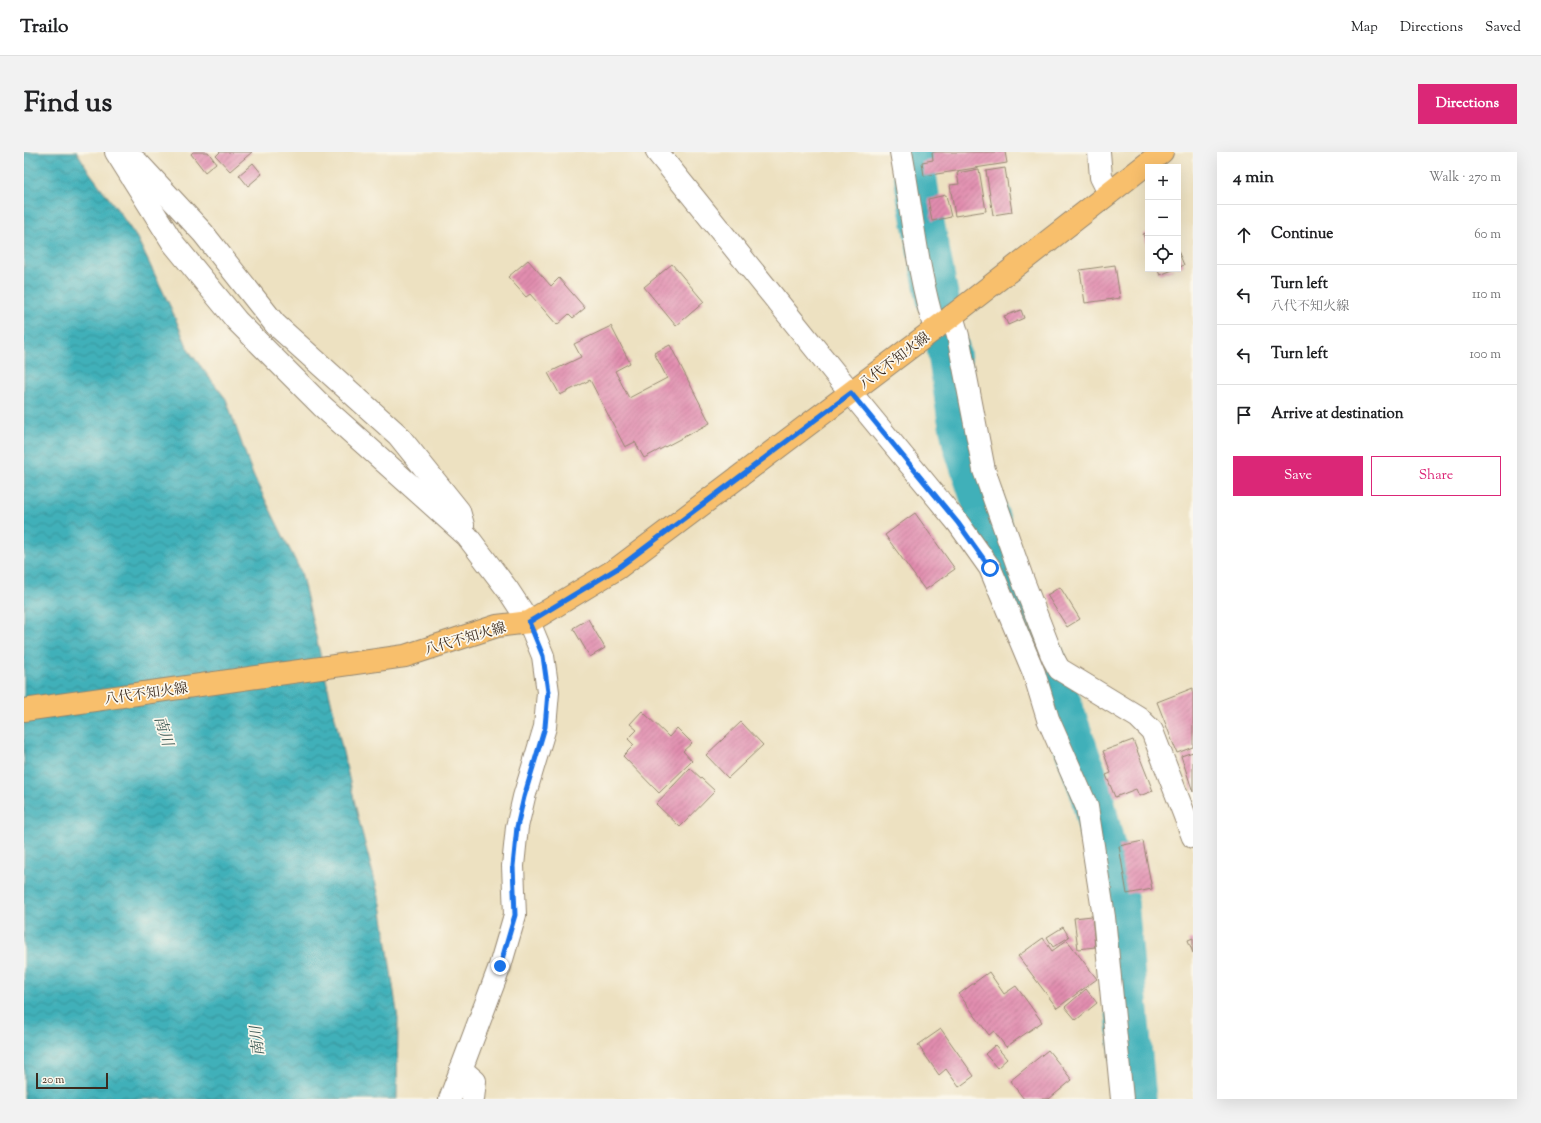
<!DOCTYPE html>
<meta charset="utf-8">
<style>
:root{--surface:#fff;--page:#f2f2f2;--text:#202124;--muted:#757577;--line:#e0e0e0;--accent:#db2777}
body{margin:0;font-family:"Sorts Mill Goudy","Noto Serif JP",serif;background:var(--page);color:var(--text)}
.controls{position:absolute;right:12px;top:12px;display:grid;overflow:hidden;border-radius:0px;box-shadow:0 4px 16px #0002}
.controls button{width:36px;height:36px;display:grid;place-items:center;padding:0;border:0;border-bottom:1px solid var(--line);background:var(--surface);color:var(--text);font:20px sans-serif}
.scale{position:absolute;left:12px;bottom:10px;width:72px;box-sizing:border-box;padding-left:4px;border:2px solid #3b2a1e;border-top:0;font-size:11px;line-height:14px;white-space:nowrap;color:#3b2a1e;-webkit-text-stroke:3px #fbf7ec;paint-order:stroke}
.stop{position:absolute;width:12px;height:12px;margin:-9px;border:3px solid #1a73e8;border-radius:50%;background:#fff}
.stop.end{background:#1a73e8;border-color:#fff;box-shadow:0 1px 4px #0008}
.list{margin:0;padding:0;list-style:none}
h2{display:flex;justify-content:space-between;align-items:center;height:52px;margin:0;padding:0 16px;font-size:17px}
h2 small{font-size:13px;font-weight:400;color:var(--muted)}
.list li{display:grid;grid-template-columns:26px 1fr auto;gap:12px;align-items:center;box-sizing:border-box;height:60px;padding:0 16px;border-top:1px solid var(--line)}
.list b{display:block;font-size:15px;white-space:nowrap}
.list p{margin:0;font-size:13px;white-space:nowrap;color:var(--muted)}
.list em{font-size:13px;font-style:normal;color:var(--muted)}
.actions{display:flex;gap:8px;padding:12px 16px}
.actions a{flex:1;padding:9px 0;border:1px solid var(--accent);border-radius:0px;text-align:center;font-size:14px;color:var(--accent)}
.actions .main{background:var(--accent);color:#fff}
.icon{flex:none;width:22px;height:22px;fill:none;stroke:currentColor;stroke-width:2;stroke-linecap:round;stroke-linejoin:round}
.map{position:relative;flex:none;width:1169px;height:947px;overflow:hidden;border-radius:0px}
header{display:flex;align-items:center;gap:24px;box-sizing:border-box;height:56px;padding:0 20px;background:var(--surface);border-bottom:1px solid var(--line)}
header strong{font-size:19px}
nav{display:flex;gap:22px;margin-inline-start:auto;font-size:14px}
.intro{display:flex;align-items:center;justify-content:space-between;box-sizing:border-box;height:96px;padding:0 24px}
h1{margin:0;font-size:28px}
.button{padding:10px 18px;border-radius:0px;background:var(--accent);color:#fff;font-size:14px;font-weight:700}
main{display:flex;gap:24px;padding:0 24px}
aside{flex:1;background:var(--surface);border-radius:0px;box-shadow:0 4px 16px #0002}
.map>svg:first-child{display:block}
.water{fill:url(#water-waves);stroke:#3e6d6c}
.lines{fill:none;stroke-linecap:round;stroke-linejoin:round}
.river{stroke:#40b0b9;stroke-width:43}
.building{fill:url(#building-hatch)}
.minor-casing{stroke:#948670;stroke-width:24}
.major-casing{stroke:#948670;stroke-width:24}
.minor{stroke:#fff;stroke-width:22}
.major{stroke:#f8bf6c;stroke-width:22}
.route{stroke:#1a73e8;stroke-width:5}
.labels{text-anchor:middle;stroke-width:3.5;stroke-linejoin:round;paint-order:stroke}
.street-label{font-size:14px;fill:#3b2a1e;stroke:#fbf7ec}
.water-label{font-size:15px;font-style:italic;fill:#3d5954;stroke:#fbf7ec}
</style>
<header>
<strong>Trailo</strong>
<nav><a>Map</a><a>Directions</a><a>Saved</a></nav>
</header>
<div class="intro"><h1>Find us</h1><a class="button">Directions</a></div>
<main>
<div class="map">
<svg width="1169" height="947" viewBox="0 0 1169 947">
<defs>
<pattern id="water-waves" width="16" height="10" patternUnits="userSpaceOnUse"><rect width="16" height="10" fill="#40b0b9"/><path d="M0 5q4-4 8 0t8 0" fill="none" stroke="#378f96"/></pattern>
<pattern id="building-hatch" width="6" height="6" patternUnits="userSpaceOnUse"><rect width="6" height="6" fill="#e18daf"/><path d="M-1 1l2-2M0 6l6-6M5 7l2-2" fill="none" stroke="#b8738e"/></pattern>
</defs>
<rect width="100%" height="100%" fill="#fbf7ec"/>
<filter id="ink" filterUnits="userSpaceOnUse"><feTurbulence type="fractalNoise" baseFrequency=".025" numOctaves="2"/><feDisplacementMap in="SourceGraphic" scale="8" xChannelSelector="R" yChannelSelector="G"/><feConvolveMatrix kernelMatrix="1 2 1 2 8 2 1 2 1" color-interpolation-filters="sRGB"/></filter>
<filter id="wash" filterUnits="userSpaceOnUse"><feTurbulence type="fractalNoise" baseFrequency=".012" numOctaves="4" result="noise"/><feDisplacementMap in="SourceGraphic" scale="16" xChannelSelector="R" yChannelSelector="G"/><feGaussianBlur stdDeviation="0.9" result="paint"/><feColorMatrix in="noise" values="0 0 0 0 0 0 0 0 0 0 0 0 0 0 0 0 0 1.4 0 .05"/><feComposite in="paint" operator="in"/></filter>
<g filter="url(#wash)">
<rect width="100%" height="100%" fill="#ede1c1"/>
<!-- water -->
<polygon class="water" points="0,0 53,0 66,21 93,57 113,86 147,156 165,199 202,247 229,323 277,420 335,669 357,752 374,867 373,947 0,947"/>
<g class="lines">
<!-- river -->
<g class="river">
<polyline points="888,0 895,50 914,148"/>
<polyline points="924,195 934,262 940,292 988,439 1021,509 1066,636 1093,750 1111,947"/>
</g>
</g>
<g id="blocks">
<!-- building -->
<g class="building">
<polygon points="169,0 184,0 192,11 181,20 167,2"/>
<polygon points="196,0 228,0 206,19 192,4"/>
<polygon points="908,0 981,0 983,11 900,24 898,10 909,8"/>
<polygon points="229,11 238,22 224,34 215,23"/>
<polygon points="981,16 988,60 969,63 962,19"/>
<polygon points="955,17 962,59 931,64 926,33 935,32 933,21"/>
<polygon points="922,43 927,65 908,69 904,47"/>
<polygon points="1124,81 1124,94 1119,82"/>
<polygon points="1154,99 1160,113 1154,116"/>
<polygon points="504,108 527,134 535,126 561,156 549,166 545,162 533,173 506,142 502,145 484,125"/>
<polygon points="648,112 680,150 652,174 620,135"/>
<polygon points="1091,113 1096,146 1061,151 1056,118"/>
<polygon points="1133,117 1151,117 1136,123"/>
<polygon points="997,158 1000,166 984,173 980,164"/>
<polygon points="587,174 606,211 591,219 605,246 643,226 630,201 646,193 686,271 620,306 611,290 601,295 566,228 536,243 524,221 557,205 550,192"/>
<polygon points="891,361 931,417 901,438 861,383"/>
<polygon points="1036,435 1056,467 1043,475 1023,443"/>
<polygon points="564,467 581,496 566,505 549,476"/>
<polygon points="1169,536 1169,595 1153,601 1133,550"/>
<polygon points="618,559 645,585 653,576 668,591 659,599 668,609 635,641 599,604 610,593 604,587 613,578 606,572"/>
<polygon points="717,570 739,593 704,626 682,603"/>
<polygon points="1109,588 1129,639 1115,644 1112,637 1091,645 1082,623 1087,621 1079,599"/>
<polygon points="1169,600 1169,640 1157,604"/>
<polygon points="666,616 691,639 656,675 632,652"/>
<polygon points="1119,689 1128,737 1103,742 1095,694"/>
<polygon points="1068,764 1071,795 1054,797 1050,766"/>
<polygon points="1039,775 1045,785 1029,795 1023,785"/>
<polygon points="1019,786 1028,799 1043,788 1073,827 1033,856 994,804"/>
<polygon points="1169,786 1169,801 1164,788"/>
<polygon points="965,820 980,842 992,834 1018,870 982,895 970,879 965,883 935,842"/>
<polygon points="1062,837 1073,851 1052,868 1041,855"/>
<polygon points="917,877 950,924 935,935 922,917 915,923 894,893"/>
<polygon points="971,893 983,907 973,916 961,902"/>
<polygon points="1024,898 1048,928 1025,947 1000,947 986,929"/>
</g>
</g>
</g>
<g filter="url(#ink)">
<use href="#blocks" fill-opacity="0" stroke="#948670" stroke-width="1"/>
<g class="lines">
<!-- minor casing -->
<g class="minor-casing">
<g id="minor">
<polyline points="92,0 149,91 213,169 298,254 443,384 484,438 505,470 519,504 524,540 521,575 500,645 493,675 489,714 491,763 476,814 426,947"/>
<polyline points="633,0 827,241 934,371 966,416 1010,521 1024,567 1063,655 1080,765 1098,947"/>
<path d="M877,0C888,59 893,120 911,177"/>
<polyline points="1075,0 1077,25 1085,41"/>
<polyline points="101,1 114,11 179,81 251,172 374,283 435,359 439,373"/>
<polyline points="928,164 934,184 960,318 998,426 1029,506 1035,517 1114,565 1128,579 1169,685"/>
<polyline points="437,917 451,929 449,947"/>
</g>
</g>
<!-- major casing -->
<g class="major-casing">
<polyline id="major" points="0,558 381,504 473,474 505,470 594,416 928,164 1138,0"/>
</g>
<!-- minor -->
<use href="#minor" class="minor"/>
<!-- major -->
<use href="#major" class="major"/>
</g>
</g>
<g class="lines" filter="url(#ink)">
<!-- route -->
<polyline class="route" points="476,814 491,763 489,714 493,675 500,645 521,575 524,540 519,504 505,470 594,416 827,241 934,371 966,416"/>
</g>
<g class="labels">
<!-- street labels -->
<g class="street-label">
<text transform="translate(870 208) rotate(-37)" y="5">八代不知火線</text>
<text transform="translate(441 486) rotate(-16)" y="5">八代不知火線</text>
<text transform="translate(122 541) rotate(-8)" y="5">八代不知火線</text>
</g>
<!-- water labels -->
<g class="water-label">
<text transform="translate(140 579) rotate(73)" y="5">南川</text>
<text transform="translate(233 889) rotate(-96)" y="5">南川</text>
</g>
</g>
</svg>
<div class="controls">
<button>+</button>
<button>−</button>
<button><svg class="icon" aria-label="locate" viewBox="0 0 24 24"><circle cx="12" cy="12" r="6"/><path d="M12 2v4M12 18v4M2 12h4M18 12h4"/></svg></button>
</div>
<div class="scale">20 m</div>
<div class="stop" style="left:966px;top:416px"></div>
<div class="stop end" style="left:476px;top:814px"></div>
</div>
<aside>
<h2>4 min<small>Walk · 270 m</small></h2>
<ul class="list">
<li><svg class="icon" aria-label="ahead" viewBox="0 0 24 24"><path d="M12 20V5M6 11l6-6 6 6"/></svg><div><b>Continue</b></div><em>60 m</em></li>
<li><svg class="icon" aria-label="left" viewBox="0 0 24 24"><path d="M17 20v-9H6M10 6l-5 5 5 5"/></svg><div><b>Turn left</b><p>八代不知火線</p></div><em>110 m</em></li>
<li><svg class="icon" aria-label="left" viewBox="0 0 24 24"><path d="M17 20v-9H6M10 6l-5 5 5 5"/></svg><div><b>Turn left</b></div><em>100 m</em></li>
<li><svg class="icon" aria-label="arrive" viewBox="0 0 24 24"><path d="M6 21V4h12l-3 4 3 4H6"/></svg><div><b>Arrive at destination</b></div></li>
</ul>
<div class="actions"><a class="main">Save</a><a>Share</a></div>
</aside>
</main>
